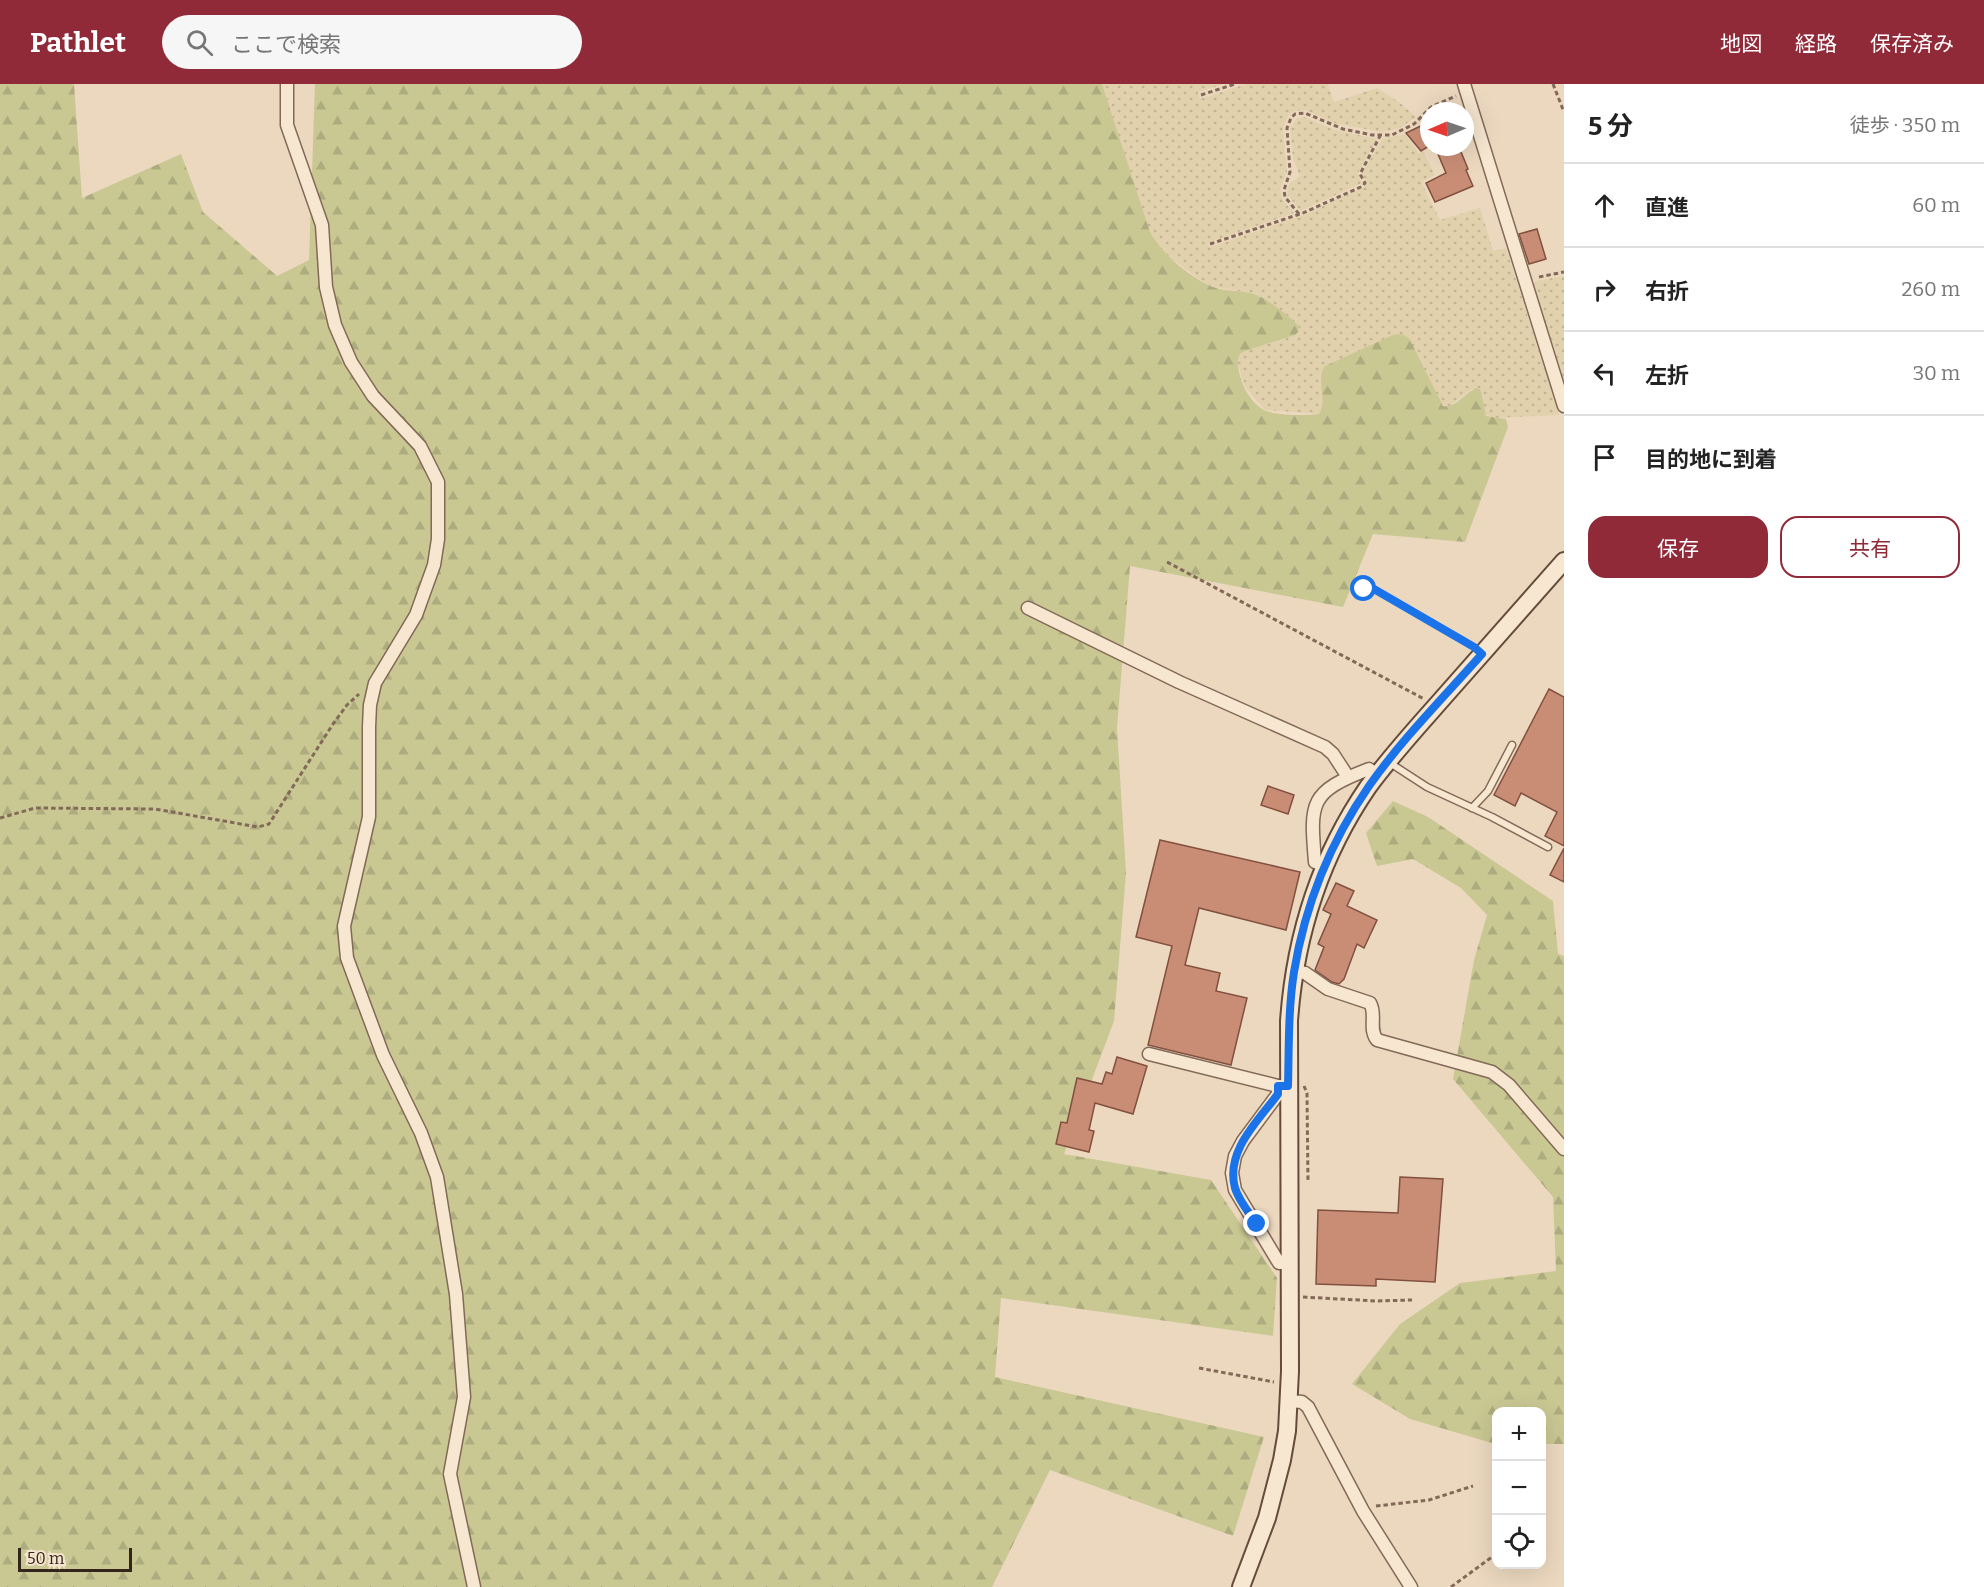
<!DOCTYPE html>
<html lang="ja">
<meta charset="utf-8">
<style>
:root{--surface:#fff;--page:#f6f6f6;--text:#222;--muted:#767676;--line:#e0e0e0;--accent:#902a39}
body{margin:0;font-family:Bitter,"Noto Sans JP",serif;background:var(--page);color:var(--text)}
.controls{position:absolute;right:18px;bottom:18px;display:grid;overflow:hidden;border-radius:12px;box-shadow:0 6px 24px #0002}
.controls button{width:54px;height:54px;display:grid;place-items:center;padding:0;border:0;border-bottom:2px solid var(--line);background:var(--surface);color:var(--text);font:30px sans-serif}
.compass{position:absolute;left:1420px;top:18px;width:54px;height:54px;border-radius:50%;background:var(--surface);box-shadow:0 6px 24px #0002;rotate:268deg}
.scale{position:absolute;left:18px;bottom:15px;width:114px;box-sizing:border-box;padding-left:6px;border:3px solid #33241c;border-top:0;font-size:16px;line-height:21px;white-space:nowrap;color:#33241c;-webkit-text-stroke:4px #f4e4ce;paint-order:stroke}
.stop{position:absolute;width:18px;height:18px;margin:-14px;border:4px solid #1a73e8;border-radius:50%;background:#fff}
.stop.end{background:#1a73e8;border-color:#fff;box-shadow:0 2px 6px #0008}
.list{margin:0;padding:0;list-style:none}
h2{display:flex;justify-content:space-between;align-items:center;height:78px;margin:0;padding:0 24px;font-size:26px}
h2 small{font-size:20px;font-weight:400;color:var(--muted)}
.list li{display:grid;grid-template-columns:39px 1fr auto;gap:18px;align-items:center;box-sizing:border-box;height:84px;padding:0 24px;border-top:2px solid var(--line)}
.list b{display:block;font-size:22px;white-space:nowrap}
.list em{font-size:20px;font-style:normal;color:var(--muted)}
.actions{display:flex;gap:12px;padding:18px 24px}
.actions a{flex:1;padding:14px 0;border:2px solid var(--accent);border-radius:18px;text-align:center;font-size:21px;color:var(--accent)}
.actions .main{background:var(--accent);color:#fff}
.icon{flex:none;width:33px;height:33px;fill:none;stroke:currentColor;stroke-width:2;stroke-linecap:round;stroke-linejoin:round}
.map{position:relative;flex:none;width:1564px;height:1503px;overflow:hidden}
header{display:flex;align-items:center;gap:36px;box-sizing:border-box;height:84px;padding:0 30px;background:var(--accent);color:#fff}
header strong{font-size:28px}
nav{display:flex;gap:33px;margin-inline-start:auto;font-size:21px}
.search{width:420px;height:54px;background:var(--page);display:flex;align-items:center;gap:15px;box-sizing:border-box;padding:0 21px;border-radius:33px;color:var(--muted);font-size:22px}
main{display:flex}
aside{flex:1;background:var(--surface)}
.map>svg:first-child{display:block}
.farmland{fill:url(#farmland-dots)}
.forest{fill:url(#forest-firs)}
.building{fill:#c98d75;stroke:#82503f;stroke-width:1.5}
.lines{fill:none;stroke-linecap:round;stroke-linejoin:round}
.lane-casing{stroke:#836958;stroke-width:9}
.street-casing{stroke:#836958;stroke-width:15}
.secondary-casing{stroke:#654b3b;stroke-width:20}
.path{stroke:#836958;stroke-width:3;stroke-dasharray:4.5 3;stroke-linecap:butt}
.lane{stroke:#f7e7d1;stroke-width:6}
.street{stroke:#f7e7d1;stroke-width:12}
.secondary{stroke:#f7e7d1;stroke-width:16}
.route{stroke:#1a73e8;stroke-width:8}
</style>
<header>
<strong>Pathlet</strong>
<div class="search"><svg class="icon" aria-label="search" viewBox="0 0 24 24"><circle cx="10" cy="10" r="6"/><path d="M15 15l6 6"/></svg>ここで検索</div>
<nav><a>地図</a><a>経路</a><a>保存済み</a></nav>
</header>
<main>
<div class="map">
<svg width="1564" height="1503" viewBox="0 0 1564 1503">
<defs>
<pattern id="farmland-dots" width="8" height="8" patternUnits="userSpaceOnUse" patternTransform="scale(1.5)"><rect width="8" height="8" fill="#e1d1ac"/><path d="M2 2h.1M6 6h.1" fill="none" stroke="#c2b393" stroke-width="1.8" stroke-linecap="round"/></pattern>
<pattern id="forest-firs" width="22" height="20" patternUnits="userSpaceOnUse" patternTransform="scale(1.5)"><rect width="22" height="20" fill="#c9c893"/><path d="M5 1l3.5 6h-7zM16 11l3.5 6h-7z" fill="#adac7e"/></pattern>
</defs>
<rect width="100%" height="100%" fill="#ecd8bf"/>
<!-- farmland -->
<g class="farmland">
<polygon points="1102,0 1224,0 1198,8 1200,15 1246,0 1328,0 1334,18 1377,4 1399,18 1416,33 1400,44 1382,48 1337,40 1305,26 1294,27 1288,32 1283,44 1287,88 1280,105 1282,115 1294,129 1207,159 1210,163 1304,131 1365,103 1367,99 1362,90 1382,55 1405,50 1419,70 1423,67 1435,91 1421,98 1440,136 1480,124 1493,167 1506,164 1559,331 1492,334 1485,330 1480,305 1472,305 1448,323 1440,319 1321,292 1322,323 1319,330 1265,326 1244,302 1237,275 1240,270 1245,267 1295,251 1299,243 1257,210 1214,203 1202,197 1168,172 1157,161 1150,148"/>
<polygon points="1304,33 1335,46 1377,55 1358,89 1362,99 1300,127 1288,111 1287,106 1290,99 1300,92 1293,75 1290,44 1297,34"/>
<polygon points="1564,192 1564,299 1533,201 1536,197"/>
</g>
<!-- forest -->
<g class="forest">
<path d="M0,0H74L82,114L181,70L203,128L277,192L309,176L315,0H1102L1150,148C1162,170 1189,193 1213,203C1226,208 1241,206 1254,210C1265,213 1293,234 1299,243L1298,248L1295,251L1245,267L1240,270L1238,275C1237,293 1248,319 1266,327C1277,331 1308,332 1319,330C1328,316 1315,296 1325,282L1393,251C1401,250 1405,250 1410,256L1443,322C1456,324 1465,309 1476,304L1480,305L1481,308L1486,332L1506,335L1508,343L1465,458L1373,450L1343,523L1130,482L1117,644L1126,789L1114,937L1064,1070L1211,1096L1277,1194L1273,1252L1001,1214L995,1293L1264,1353L1233,1452L1050,1386L992,1503H0Z"/>
<polygon points="1393,717 1428,733 1553,817 1558,870 1564,872 1564,1360 1542,1360 1542,1328 1496,1328 1496,1359 1492,1359 1410,1335 1352,1300 1400,1240 1460,1199 1556,1187 1553,1113 1453,995 1474,876 1487,831 1461,804 1413,775 1377,782 1366,749"/>
</g>
<!-- building -->
<g class="building">
<polygon points="1429,38 1429,62 1421,67 1406,49"/>
<polygon points="1435,63 1459,63 1468,85 1466,86 1473,102 1435,118 1426,99 1446,89"/>
<polygon points="1537,145 1546,175 1529,180 1519,150"/>
<polygon points="1549,605 1564,613 1564,762 1545,752 1557,728 1521,709 1515,722 1494,711"/>
<polygon points="1268,702 1294,711 1288,730 1261,721"/>
<polygon points="1160,756 1300,788 1286,846 1199,824 1185,881 1220,889 1216,907 1247,914 1231,981 1148,961 1172,862 1136,853"/>
<polygon points="1564,764 1564,798 1550,791"/>
<polygon points="1336,799 1354,807 1347,822 1377,836 1364,864 1357,860 1344,895 1339,900 1332,898 1315,886 1324,863 1318,860 1331,830 1323,826"/>
<polygon points="1117,973 1147,982 1133,1030 1095,1019 1089,1046 1094,1047 1089,1068 1056,1060 1061,1038 1067,1039 1077,994 1102,1000 1106,988 1112,990"/>
<polygon points="1400,1093 1443,1095 1435,1198 1376,1195 1376,1202 1316,1200 1318,1126 1398,1129"/>
</g>
<g class="lines">
<!-- lane casing -->
<g class="lane-casing">
<g id="lane">
<polyline points="1390,679 1427,703 1492,733 1548,763"/>
<polyline points="1472,724 1488,707 1512,661"/>
</g>
</g>
<!-- street casing -->
<g class="street-casing">
<g id="street">
<polyline points="287,0 287,41 322,141 326,203 335,241 351,278 373,312 420,362 438,398 438,455 434,481 416,531 375,599 370,621 369,643 369,733 344,842 347,874 383,971 421,1049 437,1093 456,1210 464,1313 450,1390 474,1503"/>
<polyline points="1464,0 1564,322"/>
<polyline points="1028,524 1179,598 1325,663 1333,670 1348,693"/>
<path d="M1325,782L1315,778C1310,718 1309,708 1369,685L1377,691"/>
<path d="M1294,887L1305,889L1328,905L1370,919C1377,931 1368,944 1377,956L1492,988L1509,1001L1564,1065"/>
<polyline points="1149,970 1278,1002 1285,1002"/>
<polyline points="1278,1002 1278,1010 1243,1057 1235,1072 1232,1089 1235,1106 1279,1179 1289,1179"/>
<polyline points="1289,1317 1302,1318 1308,1323 1363,1427 1411,1503"/>
</g>
</g>
<!-- secondary casing -->
<g class="secondary-casing">
<path id="secondary" d="M1241,1503L1267,1434L1282,1376L1287,1347L1290,1287L1289,937C1295,853 1320,773 1368,703C1393,669 1422,638 1450,606C1488,563 1526,520 1564,477"/>
</g>
<!-- path -->
<g class="path">
<polyline points="1553,0 1564,28"/>
<polyline points="1201,11 1235,0"/>
<polyline points="1299,130 1285,113 1284,106 1290,88 1287,44 1291,34 1295,30 1305,29 1343,45 1372,51 1392,51 1414,40 1431,23 1456,12"/>
<polyline points="1210,160 1303,129 1363,102 1365,99 1360,90 1380,52"/>
<polyline points="1539,193 1564,188"/>
<polyline points="1167,478 1424,615"/>
<polyline points="1367,501 1471,561"/>
<polyline points="1364,505 1371,496"/>
<polyline points="0,734 35,724 155,725 258,743 269,740 333,640 347,621 359,610"/>
<polyline points="1304,1002 1307,1009 1308,1098"/>
<polyline points="1303,1213 1376,1217 1412,1216"/>
<polyline points="1199,1284 1274,1298"/>
<polyline points="1376,1422 1429,1416 1473,1402"/>
<polyline points="1451,1503 1496,1470"/>
</g>
<!-- lane -->
<use href="#lane" class="lane"/>
<!-- street -->
<use href="#street" class="street"/>
<!-- secondary -->
<use href="#secondary" class="secondary"/>
</g>
<g class="lines">
<!-- route -->
<path class="route" d="M1257,1140C1249,1129 1239,1117 1235,1104C1225,1067 1258,1037 1278,1010V1002H1288C1289,964 1288,926 1294,888C1305,821 1331,757 1369,702C1402,655 1444,613 1482,570L1474,563L1367,501L1364,505"/>
</g>
</svg>
<div class="controls">
<button>+</button>
<button>−</button>
<button><svg class="icon" aria-label="locate" viewBox="0 0 24 24"><circle cx="12" cy="12" r="6"/><path d="M12 2v4M12 18v4M2 12h4M18 12h4"/></svg></button>
</div>
<svg class="compass" viewBox="-18 -18 36 36"><path d="M0-13l5 13h-10z" fill="#e53935"/><path d="M0 13l5-13h-10z" fill="#767676"/></svg>
<div class="scale">50 m</div>
<div class="stop" style="left:1364px;top:505px"></div>
<div class="stop end" style="left:1257px;top:1140px"></div>
</div>
<aside>
<h2>5 分<small>徒歩 · 350 m</small></h2>
<ul class="list">
<li><svg class="icon" aria-label="ahead" viewBox="0 0 24 24"><path d="M12 20V5M6 11l6-6 6 6"/></svg><div><b>直進</b></div><em>60 m</em></li>
<li><svg class="icon" aria-label="right" viewBox="0 0 24 24"><path d="M7 20v-9h11M14 6l5 5-5 5"/></svg><div><b>右折</b></div><em>260 m</em></li>
<li><svg class="icon" aria-label="left" viewBox="0 0 24 24"><path d="M17 20v-9H6M10 6l-5 5 5 5"/></svg><div><b>左折</b></div><em>30 m</em></li>
<li><svg class="icon" aria-label="arrive" viewBox="0 0 24 24"><path d="M6 21V4h12l-3 4 3 4H6"/></svg><div><b>目的地に到着</b></div></li>
</ul>
<div class="actions"><a class="main">保存</a><a>共有</a></div>
</aside>
</main>
